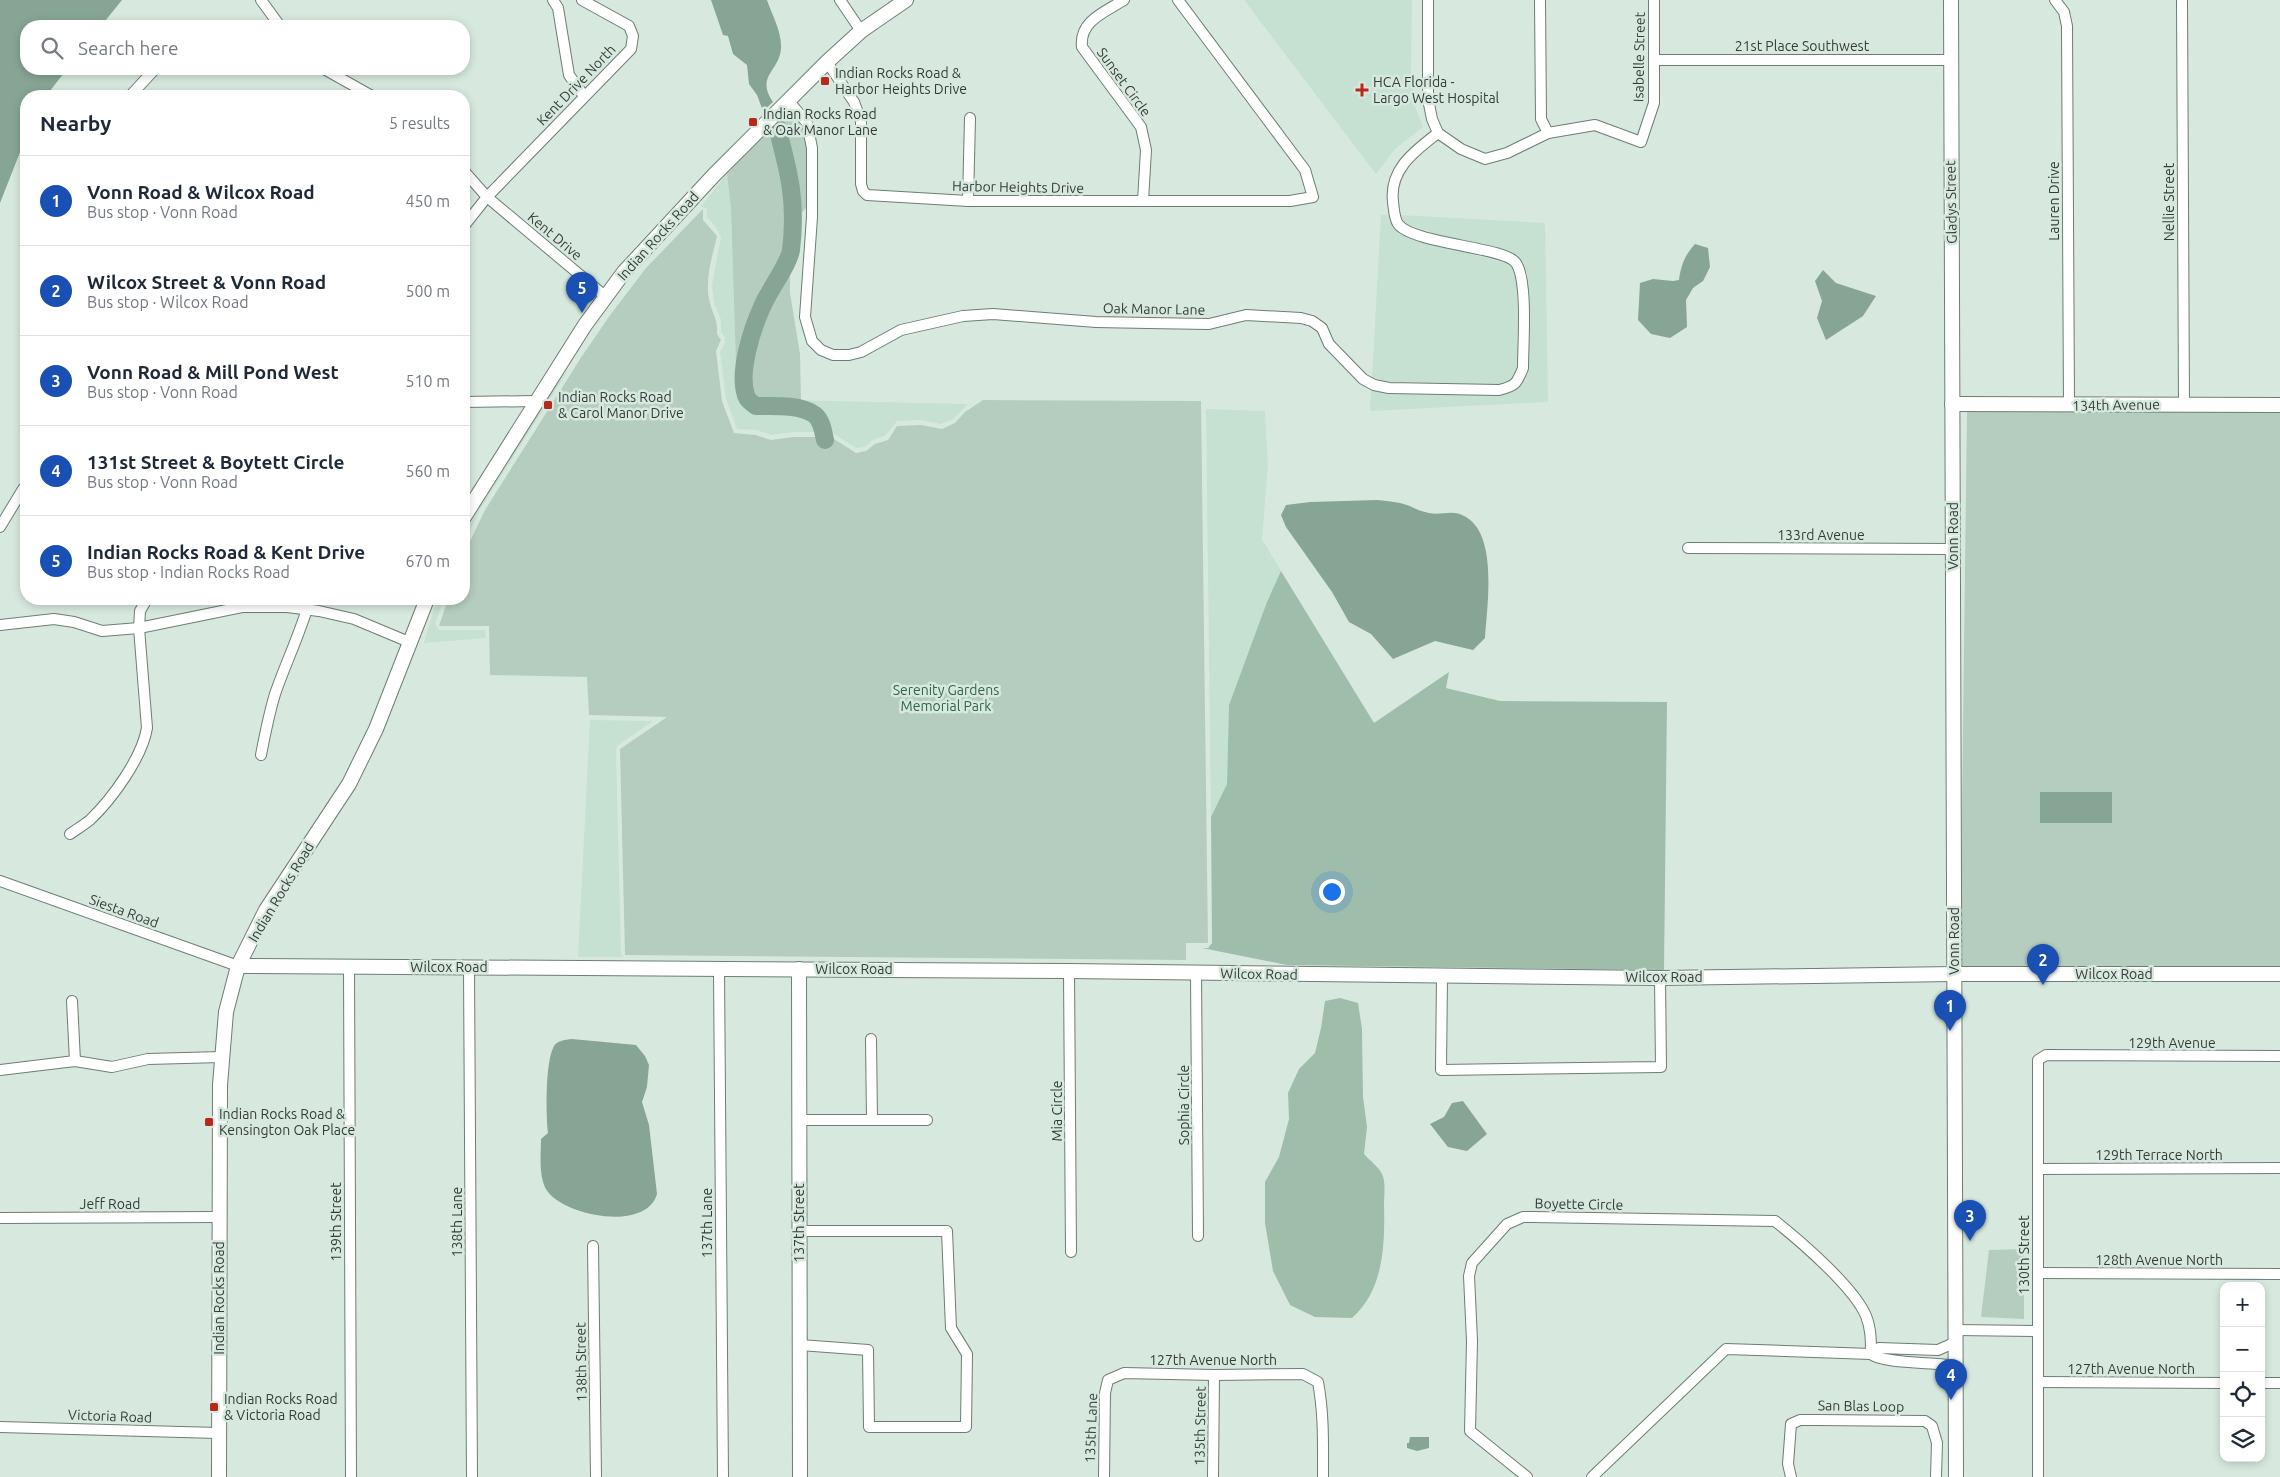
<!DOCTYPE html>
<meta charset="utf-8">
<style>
:root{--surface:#fff;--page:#f2f2f3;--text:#1f2937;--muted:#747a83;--line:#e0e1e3;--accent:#b7291d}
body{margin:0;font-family:Ubuntu,sans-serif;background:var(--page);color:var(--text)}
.controls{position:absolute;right:15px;bottom:15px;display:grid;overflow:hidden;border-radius:10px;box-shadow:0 2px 8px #0003}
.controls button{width:45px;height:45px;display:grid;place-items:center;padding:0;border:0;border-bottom:1px solid var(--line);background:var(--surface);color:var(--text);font:25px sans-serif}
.you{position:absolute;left:1331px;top:891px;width:18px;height:18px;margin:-12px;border:4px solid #fff;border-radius:50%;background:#1a73e8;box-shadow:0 0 0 8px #1a73e833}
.badge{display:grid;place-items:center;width:32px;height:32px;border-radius:50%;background:var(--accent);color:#fff;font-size:16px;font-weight:700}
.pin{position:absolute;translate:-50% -41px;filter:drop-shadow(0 1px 2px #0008)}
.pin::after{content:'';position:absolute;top:26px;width:18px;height:15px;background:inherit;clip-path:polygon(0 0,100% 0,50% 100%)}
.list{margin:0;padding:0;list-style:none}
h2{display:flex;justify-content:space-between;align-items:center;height:65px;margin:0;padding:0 20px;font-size:21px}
h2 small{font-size:16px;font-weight:400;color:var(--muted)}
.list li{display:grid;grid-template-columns:32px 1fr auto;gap:15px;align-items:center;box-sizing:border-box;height:90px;padding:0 20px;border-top:1px solid var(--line)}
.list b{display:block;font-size:19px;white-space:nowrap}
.list p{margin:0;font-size:16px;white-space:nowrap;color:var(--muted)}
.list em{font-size:16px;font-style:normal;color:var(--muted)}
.icon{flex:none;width:28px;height:28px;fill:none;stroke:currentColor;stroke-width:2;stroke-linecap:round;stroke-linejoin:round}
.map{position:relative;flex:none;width:2280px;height:1477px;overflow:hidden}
.search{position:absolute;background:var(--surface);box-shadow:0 2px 8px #0003;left:20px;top:20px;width:450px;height:55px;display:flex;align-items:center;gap:12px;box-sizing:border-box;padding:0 18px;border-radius:20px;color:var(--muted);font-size:19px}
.panel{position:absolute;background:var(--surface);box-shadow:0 2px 8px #0003;left:20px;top:90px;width:450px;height:515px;border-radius:20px}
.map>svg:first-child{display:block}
.built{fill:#c6e0d1}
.green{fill:#b5cdbf}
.forest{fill:#9ebdab}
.water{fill:#87a594}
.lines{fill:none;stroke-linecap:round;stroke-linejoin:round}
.river{stroke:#87a594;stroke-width:18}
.street-casing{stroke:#6d7e74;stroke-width:12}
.secondary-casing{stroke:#6d7e74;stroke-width:16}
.street{stroke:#fff;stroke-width:10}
.secondary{stroke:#fff;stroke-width:14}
.poi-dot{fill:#b7291d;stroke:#d7e9de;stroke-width:2}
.labels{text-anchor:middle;stroke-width:5;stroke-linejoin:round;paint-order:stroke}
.street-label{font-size:14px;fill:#353c38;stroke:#d7e9de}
.poi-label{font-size:14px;fill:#353c38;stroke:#d7e9de;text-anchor:start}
.park-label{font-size:14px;fill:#2f644a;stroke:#d7e9de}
</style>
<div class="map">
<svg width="2280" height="1477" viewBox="0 0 2280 1477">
<rect width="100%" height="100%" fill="#d7e9de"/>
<!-- built -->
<g class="built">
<polygon points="1244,0 1412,0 1411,75 1414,104 1423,127 1395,149 1376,174"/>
<polygon points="727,174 731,209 737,399 968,404 953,419 941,424 921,420 897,421 885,436 874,439 864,447 856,448 831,432 793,432 771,435 757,430 737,429 726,399 720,352 725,343 725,337 721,332 721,320 714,303 712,285 721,237 716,227 707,217 707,209 701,206"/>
<polygon points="1381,215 1390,215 1396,229 1406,236 1512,265 1517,277 1518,366 1510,382 1499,385 1390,382 1372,378"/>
<polygon points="1400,215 1545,223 1548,402 1370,411 1371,390 1389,393 1500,395 1514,392 1522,383 1528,368 1527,275 1519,258 1507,250 1450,238 1409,225 1402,221"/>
<polygon points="569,369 481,508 464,543 464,530 548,395"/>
<polygon points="1206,409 1265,411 1268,465 1262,539 1281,571 1267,602 1229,705 1227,784 1211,817"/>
<polygon points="437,599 444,599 435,624 439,630 485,630 486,638 424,643"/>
<polygon points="590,720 653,721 618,745 616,749 621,955 623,957 578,957"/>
</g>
<!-- green -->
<g class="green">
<polygon points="789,113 803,127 807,148 807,207 795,220 790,256 790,293 800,354 801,401 737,399 731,209 727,174 763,136"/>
<path d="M703,209V220L717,236C712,258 704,281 710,303C713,316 718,319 717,334L721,340L716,351L722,401L734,433L756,435L771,440L793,437H831L856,453L866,451L875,444L888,440L897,426L921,425L942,429L955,423L965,412L983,400L1201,401L1208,943H1186V960L625,955L620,749L667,717L589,715L587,677L490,675L489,626H439L448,599H464V554L485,510L582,356L611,314L646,268Z"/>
<polygon points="1967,411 2280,411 2280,968 1960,968"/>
<polygon points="2024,1249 2024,1319 1981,1317 1989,1250"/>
</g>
<!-- forest -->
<g class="forest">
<polygon points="1281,571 1374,723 1449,672 1446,688 1500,701 1667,702 1664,970 1287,965 1202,948 1208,948 1212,943 1211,817 1227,784 1229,705 1267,602"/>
<path d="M1340,998L1358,1003L1362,1029L1363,1097L1367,1127L1364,1154C1369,1160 1379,1167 1382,1174C1386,1182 1384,1196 1384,1204C1385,1244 1384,1290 1352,1318L1315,1317L1290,1305L1273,1271L1265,1223V1182L1279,1157L1289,1119L1288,1093L1299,1069L1315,1053L1321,1028L1325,1001Z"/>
</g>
<!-- water -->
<g class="water">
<polygon points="0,0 122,0 101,26 26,26 26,69 67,69 46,96 26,96 26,137 0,203"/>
<path d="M711,0H767C772,15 782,32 781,48C780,71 755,76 773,102L763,111L757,95L749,84L747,65L733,54L728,36L723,35Z"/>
<path d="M1695,244L1708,248L1710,267L1703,281L1693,288L1686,300L1687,327L1670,338L1651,334L1638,320L1640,283L1653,279L1673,281L1679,280C1681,265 1685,255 1695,244Z"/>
<polygon points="1823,270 1836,283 1876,296 1863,316 1826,340 1817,318 1822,301 1815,281"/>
<path d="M1377,500C1387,501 1398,502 1407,505C1413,507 1419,511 1425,512C1440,517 1452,508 1466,517C1498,536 1487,606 1485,638L1473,650L1435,641L1393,659L1371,634L1349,622L1332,592L1286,527L1281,515L1286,505L1310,502Z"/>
<rect x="2040" y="792" width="72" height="31"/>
<path d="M572,1039L636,1045L645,1056L649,1065L647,1087L642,1102L649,1125L657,1194C646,1232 566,1216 548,1192C538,1179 541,1155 541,1139L548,1133C546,1114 545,1062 554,1046C558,1040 565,1040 572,1039Z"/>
<polygon points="1463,1101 1487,1134 1467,1151 1448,1147 1430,1124 1444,1117 1452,1103"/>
<polygon points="1410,1437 1429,1437 1429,1448 1417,1451 1407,1448 1407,1443 1409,1443"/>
</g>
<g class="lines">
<!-- river -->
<path class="river" d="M777,127C789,172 797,202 791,250C789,264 768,292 762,307C752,329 738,372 746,395C747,400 752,403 756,406C772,406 801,404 815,415C822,421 823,431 825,440"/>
<!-- street casing -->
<g class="street-casing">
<g id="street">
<polyline points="261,0 280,26"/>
<polyline points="553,0 558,8 569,75 584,96"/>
<polyline points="840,0 861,31"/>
<path d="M1124,0C1105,12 1079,21 1082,47L1141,127L1146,150L1143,201"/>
<polyline points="1428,0 1428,99 1432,119 1438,133 1461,149 1485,159 1507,153 1548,133 1595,125 1641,142 1654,103 1654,0"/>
<polyline points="1540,0 1541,119 1548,133"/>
<polyline points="2055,0 2064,12 2067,26 2069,406"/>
<polyline points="2182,0 2184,405"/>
<polyline points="1654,60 1949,60"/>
<polyline points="827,62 854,102 861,121 861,184 863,191 867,195 968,201 1290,201 1313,197 1305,170 1178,0"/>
<polyline points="324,69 372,96"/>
<polyline points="130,96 155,69"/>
<path d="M788,100L807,123L812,148V217L805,317L812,341L821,350L833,355H849L861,352L901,330L963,316L993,314L1096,322L1148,323L1209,324L1246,315L1301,318L1312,321L1322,328L1329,344L1363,379L1374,385L1389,388L1499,390C1516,386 1517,383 1523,368C1523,343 1528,281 1516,263C1506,247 1413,244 1398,224C1394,218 1394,209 1393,202C1389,169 1415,151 1438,133"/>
<polyline points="464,171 487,197 605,296"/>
<polyline points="968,201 970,118"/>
<polyline points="464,226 487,197 631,49 633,36 629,26 582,0"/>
<polyline points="464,402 536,401"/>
<polyline points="0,527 23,489 26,487"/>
<polyline points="1688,548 1953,549"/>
<polyline points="0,625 54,619 74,622 102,631 139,628 242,607 287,607 319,611 354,619 409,642"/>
<path d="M261,755C265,734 269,714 275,694C285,665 298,638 307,609"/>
<path d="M70,834C77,829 84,825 90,820C112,799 142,758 147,728L139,628L140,611L147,599"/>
<polyline points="0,881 238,966"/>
<polyline points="349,967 351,1477"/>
<polyline points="469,967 472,1477"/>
<polyline points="719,970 723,1477"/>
<polyline points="1069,971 1071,1252"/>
<polyline points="1196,973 1198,1236"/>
<polyline points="1442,977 1441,1070 1661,1067 1660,978"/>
<polyline points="72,1001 75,1061"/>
<polyline points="871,1039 872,1120"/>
<polyline points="0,1070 75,1061 112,1067 148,1059 221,1057"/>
<polyline points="799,1120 927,1120"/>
<polyline points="2038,1169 2280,1168"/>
<polyline points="0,1218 219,1217"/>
<polyline points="799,1231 947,1231 951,1328 967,1354 966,1427 869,1427 868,1350 800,1345"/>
<polyline points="593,1246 596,1477"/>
<polyline points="2038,1273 2280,1274"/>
<polyline points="1956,1330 2038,1331"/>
<path d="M1956,1366C1937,1362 1882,1364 1871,1354L1879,1348L1938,1350L1956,1342"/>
<polyline points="2038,1382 2224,1383"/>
<polyline points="2261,1383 2280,1383"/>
<polyline points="0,1427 218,1433"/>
<path d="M1104,1477L1105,1393L1108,1380L1124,1373L1214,1375L1303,1374L1318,1382C1324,1414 1323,1445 1323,1477"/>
<polyline points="1213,1477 1214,1375"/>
<path d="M1527,1477L1470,1431L1472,1341L1469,1276L1472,1263L1507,1224L1523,1217H1532L1775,1221C1800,1241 1854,1287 1866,1316C1871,1328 1871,1341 1871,1354L1726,1349L1592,1477"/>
<polyline points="1791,1477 1788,1464 1791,1424 1800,1420 1816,1420 1925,1421 1932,1426 1937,1443 1936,1477"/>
<polyline points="2038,1477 2038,1060 2046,1055 2280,1056"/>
</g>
</g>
<!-- secondary casing -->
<g class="secondary-casing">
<g id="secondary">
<polyline points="1951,0 1956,1477"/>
<polyline points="1952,404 2280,405"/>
<polyline points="464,517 585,325 624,272 714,175 827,62 861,31 906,0"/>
<polyline points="238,966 1069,971 1660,978 1955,974 2280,974"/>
<polyline points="799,969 800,1477"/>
<polyline points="219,1477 220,1085 226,1012 238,966 266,910 349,784 376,729 427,599"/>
</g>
</g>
<!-- street -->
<use href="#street" class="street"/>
<!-- secondary -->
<use href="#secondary" class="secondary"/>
</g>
<!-- markers -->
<g class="poi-dot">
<rect x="820" y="76" width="10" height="10" rx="2.5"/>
<path d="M1359.5 82.5h5v5h5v5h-5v5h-5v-5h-5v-5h5z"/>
<rect x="748" y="117" width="10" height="10" rx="2.5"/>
<rect x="543" y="400" width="10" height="10" rx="2.5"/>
<rect x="204" y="1117" width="10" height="10" rx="2.5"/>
<rect x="209" y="1402" width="10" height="10" rx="2.5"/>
</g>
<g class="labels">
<!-- street labels -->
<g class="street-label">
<text x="1802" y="51">21st Place Southwest</text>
<text transform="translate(1639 57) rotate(-89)" y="5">Isabelle Street</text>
<text transform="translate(1124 82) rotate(54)" y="5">Sunset Circle</text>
<text transform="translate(576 85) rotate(-46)" y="5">Kent Drive North</text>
<text transform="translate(1018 187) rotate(1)" y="5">Harbor Heights Drive</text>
<text transform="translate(2054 201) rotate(-90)" y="5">Lauren Drive</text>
<text transform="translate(1951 202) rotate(-91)" y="5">Gladys Street</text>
<text transform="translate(2169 202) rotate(-90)" y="5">Nellie Street</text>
<text transform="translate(555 236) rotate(40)" y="5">Kent Drive</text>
<text transform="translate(658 236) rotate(-48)" y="5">Indian Rocks Road</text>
<text transform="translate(1154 309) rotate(1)" y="5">Oak Manor Lane</text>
<text transform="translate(2116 405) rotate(-1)" y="5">134th Avenue</text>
<text x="1821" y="540">133rd Avenue</text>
<text transform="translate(1953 536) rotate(-90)" y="5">Vonn Road</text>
<text transform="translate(281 892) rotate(-59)" y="5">Indian Rocks Road</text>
<text transform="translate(124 911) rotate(20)" y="5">Siesta Road</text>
<text transform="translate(1954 941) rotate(-90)" y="5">Vonn Road</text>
<text x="449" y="972">Wilcox Road</text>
<text x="854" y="974">Wilcox Road</text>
<text transform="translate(1259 974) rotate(1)" y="5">Wilcox Road</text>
<text x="2114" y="979">Wilcox Road</text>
<text x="1664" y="982">Wilcox Road</text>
<text x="2172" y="1048">129th Avenue</text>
<text transform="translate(1184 1105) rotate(-90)" y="5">Sophia Circle</text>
<text transform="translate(1057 1111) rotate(-90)" y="5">Mia Circle</text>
<text x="2159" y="1160">129th Terrace North</text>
<text x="110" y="1209">Jeff Road</text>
<text transform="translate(1579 1204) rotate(1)" y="5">Boyette Circle</text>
<text transform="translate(336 1222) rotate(-90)" y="5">139th Street</text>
<text transform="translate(457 1222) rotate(-90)" y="5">138th Lane</text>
<text transform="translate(707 1223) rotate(-90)" y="5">137th Lane</text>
<text transform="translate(799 1223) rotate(-90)" y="5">137th Street</text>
<text transform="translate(2024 1255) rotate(-90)" y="5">130th Street</text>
<text x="2159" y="1265">128th Avenue North</text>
<text transform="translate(219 1298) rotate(-90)" y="5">Indian Rocks Road</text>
<text x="1213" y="1365">127th Avenue North</text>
<text transform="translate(581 1362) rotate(-91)" y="5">138th Street</text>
<text x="2131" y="1374">127th Avenue North</text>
<text transform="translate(1861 1406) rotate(1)" y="5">San Blas Loop</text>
<text transform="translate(110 1416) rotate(2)" y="5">Victoria Road</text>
<text transform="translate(1200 1426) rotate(-89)" y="5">135th Street</text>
<text transform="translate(1091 1428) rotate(-88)" y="5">135th Lane</text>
</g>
<!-- poi labels -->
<g class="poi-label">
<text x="835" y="78">Indian Rocks Road &amp;<tspan x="835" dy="16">Harbor Heights Drive</tspan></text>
<text x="1373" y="87">HCA Florida -<tspan x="1373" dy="16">Largo West Hospital</tspan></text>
<text x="763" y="119">Indian Rocks Road<tspan x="763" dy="16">&amp; Oak Manor Lane</tspan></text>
<text x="558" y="402">Indian Rocks Road<tspan x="558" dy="16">&amp; Carol Manor Drive</tspan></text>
<text x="219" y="1119">Indian Rocks Road &amp;<tspan x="219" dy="16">Kensington Oak Place</tspan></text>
<text x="224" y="1404">Indian Rocks Road<tspan x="224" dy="16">&amp; Victoria Road</tspan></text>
</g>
<!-- park labels -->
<g class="park-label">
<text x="946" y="695">Serenity Gardens<tspan x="946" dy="16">Memorial Park</tspan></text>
</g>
</g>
</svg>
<div class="controls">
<button>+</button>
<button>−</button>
<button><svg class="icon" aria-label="locate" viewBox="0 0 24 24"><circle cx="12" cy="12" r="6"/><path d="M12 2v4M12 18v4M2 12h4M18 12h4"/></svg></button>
<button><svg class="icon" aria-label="layers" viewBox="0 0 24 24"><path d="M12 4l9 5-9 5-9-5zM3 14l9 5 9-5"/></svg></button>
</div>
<div class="you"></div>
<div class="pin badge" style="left:1950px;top:1031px;background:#1a4fb4">1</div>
<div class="pin badge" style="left:2043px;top:985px;background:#1a4fb4">2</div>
<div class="pin badge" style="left:1970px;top:1241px;background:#1a4fb4">3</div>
<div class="pin badge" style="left:1951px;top:1400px;background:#1a4fb4">4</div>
<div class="pin badge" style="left:582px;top:313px;background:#1a4fb4">5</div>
<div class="search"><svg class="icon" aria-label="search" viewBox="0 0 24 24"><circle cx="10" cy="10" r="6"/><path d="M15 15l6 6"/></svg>Search here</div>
<section class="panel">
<h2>Nearby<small>5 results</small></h2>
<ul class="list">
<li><span class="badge" style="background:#1a4fb4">1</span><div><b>Vonn Road &amp; Wilcox Road</b><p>Bus stop · Vonn Road</p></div><em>450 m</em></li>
<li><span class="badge" style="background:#1a4fb4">2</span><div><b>Wilcox Street &amp; Vonn Road</b><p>Bus stop · Wilcox Road</p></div><em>500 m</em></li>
<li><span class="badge" style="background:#1a4fb4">3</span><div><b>Vonn Road &amp; Mill Pond West</b><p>Bus stop · Vonn Road</p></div><em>510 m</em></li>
<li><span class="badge" style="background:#1a4fb4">4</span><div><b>131st Street &amp; Boytett Circle</b><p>Bus stop · Vonn Road</p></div><em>560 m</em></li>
<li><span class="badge" style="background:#1a4fb4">5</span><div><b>Indian Rocks Road &amp; Kent Drive</b><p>Bus stop · Indian Rocks Road</p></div><em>670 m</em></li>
</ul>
</section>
</div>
